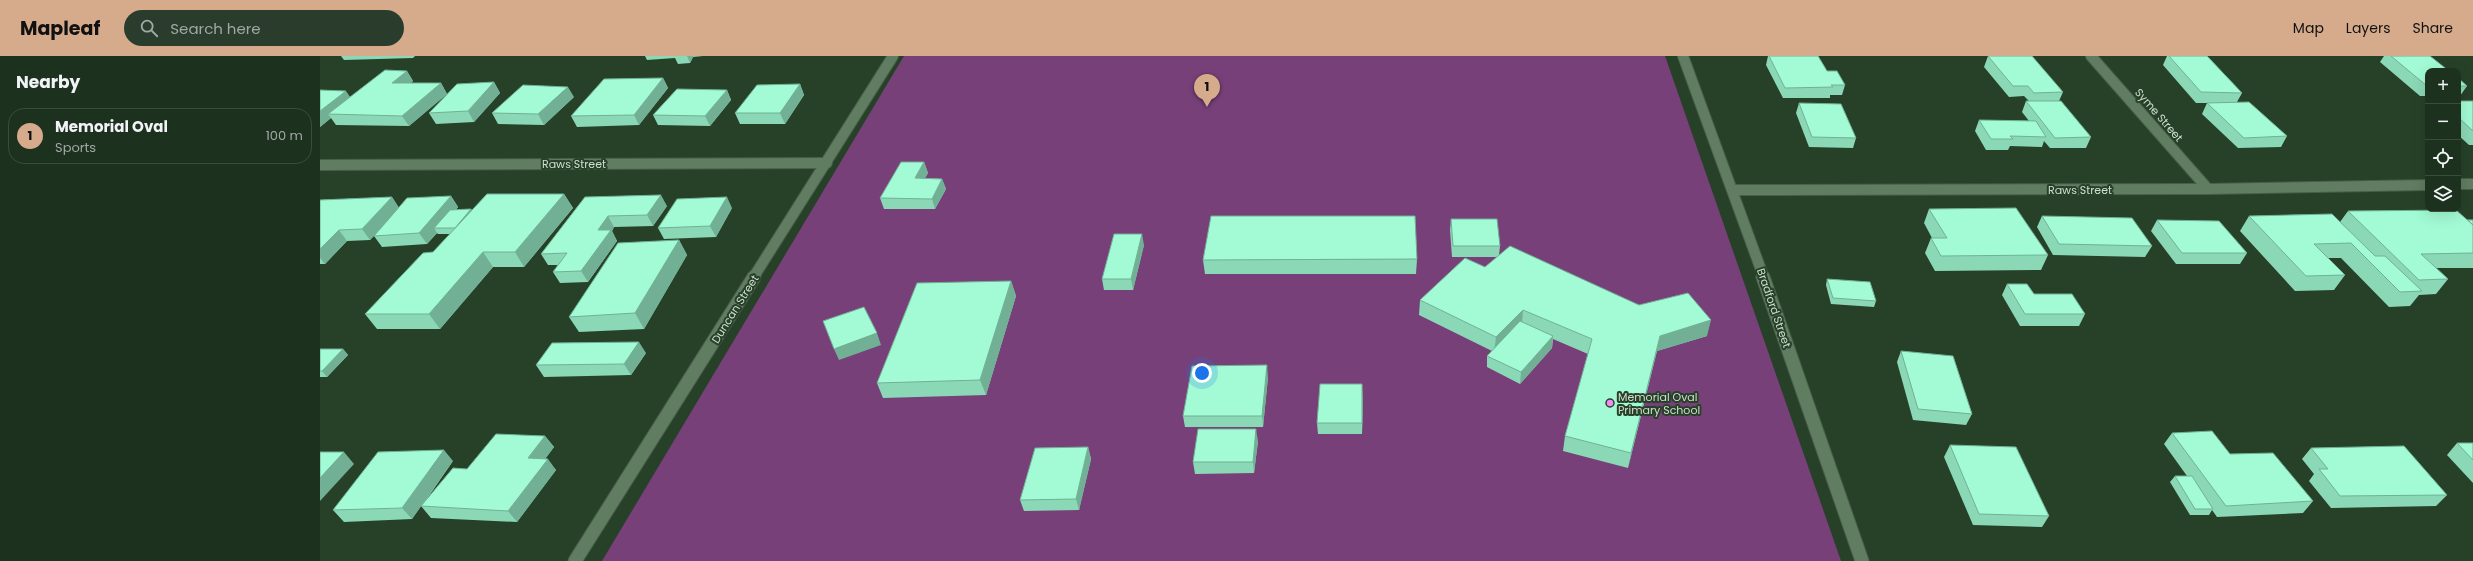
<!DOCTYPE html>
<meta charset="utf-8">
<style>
:root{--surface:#1d311f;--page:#2a3d2c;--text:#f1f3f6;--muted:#a0a9a4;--line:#3b4c3d;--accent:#d6ab8b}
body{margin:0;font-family:Poppins,sans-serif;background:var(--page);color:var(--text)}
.controls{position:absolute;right:12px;top:12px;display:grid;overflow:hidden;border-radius:8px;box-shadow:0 4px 16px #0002}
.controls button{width:36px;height:36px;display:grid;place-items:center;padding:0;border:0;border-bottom:1px solid var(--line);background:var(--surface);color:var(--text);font:20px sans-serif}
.you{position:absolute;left:882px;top:317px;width:14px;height:14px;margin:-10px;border:3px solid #fff;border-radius:50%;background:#1a73e8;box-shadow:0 0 0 6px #1a73e833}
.badge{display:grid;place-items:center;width:26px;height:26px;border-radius:50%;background:var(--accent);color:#111;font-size:13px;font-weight:700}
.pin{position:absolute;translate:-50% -33px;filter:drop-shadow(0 1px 2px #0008)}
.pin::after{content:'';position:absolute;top:21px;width:14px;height:12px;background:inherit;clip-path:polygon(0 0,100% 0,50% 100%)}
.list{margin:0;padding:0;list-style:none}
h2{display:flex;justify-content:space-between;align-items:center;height:52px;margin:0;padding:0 16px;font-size:17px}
h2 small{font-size:13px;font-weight:400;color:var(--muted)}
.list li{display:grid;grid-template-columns:26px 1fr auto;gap:12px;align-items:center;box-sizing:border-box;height:56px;margin:0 8px 8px;padding:0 8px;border:1px solid var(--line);border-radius:16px}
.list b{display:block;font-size:15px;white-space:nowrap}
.list p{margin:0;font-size:13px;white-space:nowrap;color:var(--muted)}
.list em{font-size:13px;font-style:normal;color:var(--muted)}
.icon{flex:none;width:22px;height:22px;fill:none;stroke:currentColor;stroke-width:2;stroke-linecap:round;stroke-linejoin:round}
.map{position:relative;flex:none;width:2153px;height:505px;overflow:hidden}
header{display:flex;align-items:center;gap:24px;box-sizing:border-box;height:56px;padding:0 20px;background:var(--accent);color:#111}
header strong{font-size:19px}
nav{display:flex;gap:22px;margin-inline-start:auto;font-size:14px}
.search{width:280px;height:36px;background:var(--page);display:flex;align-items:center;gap:10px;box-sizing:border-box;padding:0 14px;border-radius:22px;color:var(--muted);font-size:15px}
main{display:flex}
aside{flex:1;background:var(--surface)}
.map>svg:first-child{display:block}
.green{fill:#774079}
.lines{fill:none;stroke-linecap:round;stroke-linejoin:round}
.minor-far1-casing{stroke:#485e49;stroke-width:12}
.minor-casing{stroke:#485e49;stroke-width:15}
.minor-far1{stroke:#607c61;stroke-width:10}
.minor{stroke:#607c61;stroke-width:13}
.wall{fill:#8bd8b7}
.shaded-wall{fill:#71b095}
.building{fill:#a2fbd5;stroke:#71b095}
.poi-dot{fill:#f18af4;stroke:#274129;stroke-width:1.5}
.labels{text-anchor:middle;stroke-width:4;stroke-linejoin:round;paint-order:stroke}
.street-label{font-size:11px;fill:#cfdecf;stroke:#274129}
.poi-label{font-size:11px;fill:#cfdecf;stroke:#274129;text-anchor:start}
</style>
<header>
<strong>Mapleaf</strong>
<div class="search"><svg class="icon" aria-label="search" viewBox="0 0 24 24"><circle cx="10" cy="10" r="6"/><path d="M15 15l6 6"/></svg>Search here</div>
<nav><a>Map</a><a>Layers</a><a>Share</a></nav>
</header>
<main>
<aside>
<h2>Nearby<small></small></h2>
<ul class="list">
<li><span class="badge">1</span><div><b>Memorial Oval</b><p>Sports</p></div><em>100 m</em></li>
</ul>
</aside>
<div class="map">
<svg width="2153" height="505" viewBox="0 0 2153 505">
<rect width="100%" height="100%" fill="#274129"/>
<!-- green -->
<polygon class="green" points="584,0 1345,0 1521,505 282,505"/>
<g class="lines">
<!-- minor-far1 casing -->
<g class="minor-far1-casing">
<g id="minor-far1">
<polyline points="1363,0 1444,222"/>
<polyline points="1771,0 1888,133"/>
<polyline points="0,109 507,107"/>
<polyline points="2138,128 2153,128"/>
<polyline points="1413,134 1888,133 2108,129"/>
<polyline points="433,222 573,0"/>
</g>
</g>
<!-- minor casing -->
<g class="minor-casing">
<g id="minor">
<polyline points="1443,221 1542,505"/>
<polyline points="255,505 434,221"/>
</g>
</g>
<!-- minor-far1 -->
<use href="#minor-far1" class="minor-far1"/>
<!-- minor -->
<use href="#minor" class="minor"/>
</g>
<!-- wall -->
<g class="wall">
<polygon points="21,0 95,0 93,2 24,4"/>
<polygon points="325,0 383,0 373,1 370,7 358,8 355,2 327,4"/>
<polygon points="1448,0 1498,0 1507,15 1525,29 1522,39 1510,39 1510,42 1463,42 1446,9"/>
<polygon points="1668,0 1743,36 1739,45 1771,81 1766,92 1730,92 1724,85 1722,91 1690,90 1688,94 1666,94 1655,75 1659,64 1709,65 1702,56 1706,45 1709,45 1704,40 1689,41 1664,11"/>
<polygon points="1847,0 1887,0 1922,37 1917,46 1967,80 1961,91 1918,92 1882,58 1887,47 1889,47 1876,47 1843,9"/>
<polygon points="2061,0 2110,0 2108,15 2108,40 2100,40 2060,6 2064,0"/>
<polygon points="87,15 93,25 91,27 121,27 127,38 89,70 16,69 11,62 0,71 0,34 31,41"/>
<polygon points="343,22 348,32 319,69 257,71 251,60"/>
<polygon points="2138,22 2147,30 2140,40 2138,40"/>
<polygon points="174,26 180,37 154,66 116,68 109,57"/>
<polygon points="480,28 484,39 465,68 420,68 415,57"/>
<polygon points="407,34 411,44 390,70 338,69 333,59"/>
<polygon points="254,41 224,69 178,68 172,57"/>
<polygon points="2138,45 2153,45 2153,89 2149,89 2138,79"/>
<polygon points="1479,47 1536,82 1533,92 1489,91 1476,57"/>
<polygon points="604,106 608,117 605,122 622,123 626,133 615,153 564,153 560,142"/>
<polygon points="244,138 253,152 204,211 173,211 120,273 57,273 45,258 113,196 131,178 118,178 117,177 107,188 62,191 54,180 50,184 27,185 5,208 0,208 0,144 72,141 79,152 131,140 138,151 136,154 151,153 152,154"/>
<polygon points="265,141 347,150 333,170 294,171 292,175 297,185 268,226 240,227 233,216 238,209 228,209 221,198"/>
<polygon points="412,152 396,181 344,183 338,172"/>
<polygon points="1609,153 1728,199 1721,214 1615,215 1605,197 1611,182 1612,182 1604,167"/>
<polygon points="2028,155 2153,164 2153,212 2116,212 2128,223 2116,238 2099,239 2090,250 2069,251 2021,202 2008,202 2025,219 2014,234 1975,235 1920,175 1929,160 2020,166"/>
<polygon points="1722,160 1832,190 1825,201 1733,199 1717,171"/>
<polygon points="1131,163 1180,190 1179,199 1319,249 1387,280 1337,295 1308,412 1243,395 1245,380 1268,298 1233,283 1232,292 1200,328 1167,311 1167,300 1172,295 1099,259 1100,244 1165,211 1177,201 1132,201 1130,174"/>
<polygon points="1837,164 1927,197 1920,208 1856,208 1831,175"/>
<polygon points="359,184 367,199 324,273 259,276 249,261"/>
<polygon points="824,189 813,234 784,234 782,223"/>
<polygon points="1097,203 1096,218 885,218 883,204"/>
<polygon points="1507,223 1556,245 1554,251 1511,248 1506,229"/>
<polygon points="691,225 696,240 666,339 563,342 557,327"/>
<polygon points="1687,228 1714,238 1765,258 1759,270 1700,270 1682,239"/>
<polygon points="0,293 23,293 28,299 7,321 0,321"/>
<polygon points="1581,295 1652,358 1646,369 1593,364 1577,306"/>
<polygon points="326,297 311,319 224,321 216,309"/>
<polygon points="948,321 943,371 865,371 863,360"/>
<polygon points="1043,340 1042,378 998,378 997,367"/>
<polygon points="1852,377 1910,398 1993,445 1983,457 1897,461 1892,454 1889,459 1870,459 1850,426 1855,420 1867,420 1844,388"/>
<polygon points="225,380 234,391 225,403 236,414 197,466 111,462 101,450 92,463 24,466 13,454 133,405 102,450 147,413"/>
<polygon points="938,385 934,417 875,418 873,406"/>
<polygon points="2137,387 2153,387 2153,427 2127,399"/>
<polygon points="1630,389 1729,460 1722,471 1653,469 1624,401"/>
<polygon points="768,391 771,403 759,454 704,455 700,444"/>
<polygon points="1991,392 2127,439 2116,450 2011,452 1989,425 1994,418 1982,403"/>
</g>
<!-- shaded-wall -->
<g class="shaded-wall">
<polygon points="367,0 373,0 373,1 370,7"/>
<polygon points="87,15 93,25 79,37 72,27"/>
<polygon points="343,22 348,32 319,69 314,59"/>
<polygon points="174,26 180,37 154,66 148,55"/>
<polygon points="121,27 127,38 89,70 82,60"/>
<polygon points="480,28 484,39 465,68 460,57"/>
<polygon points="248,31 254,41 224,69 218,58"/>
<polygon points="407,34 411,44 390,70 385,60"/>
<polygon points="26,35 33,45 8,58 11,62 0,71 0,55"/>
<polygon points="604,106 608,117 599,133 595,122"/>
<polygon points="622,123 626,133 615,153 612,143"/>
<polygon points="244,138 253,152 204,211 195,196"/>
<polygon points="341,139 347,150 333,170 327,159"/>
<polygon points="131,140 138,151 121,172 114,172 117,177 107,188 99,177"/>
<polygon points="72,141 79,152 50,184 42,173"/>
<polygon points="407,141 412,152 396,181 390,170"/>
<polygon points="151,153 155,159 139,177 135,172"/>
<polygon points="288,160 294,171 292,175 297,185 268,226 261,215 278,174"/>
<polygon points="19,174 27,185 5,208 0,202 0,193"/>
<polygon points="822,178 824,189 813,234 811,223"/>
<polygon points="359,184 367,199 324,273 315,257"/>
<polygon points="163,196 173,211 120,273 109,258"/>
<polygon points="691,225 696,240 666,339 660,324"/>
<polygon points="1203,254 1202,269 1174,296 1176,281"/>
<polygon points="1391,264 1387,280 1337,295 1308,412 1311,397 1340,280"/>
<polygon points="557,277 561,289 519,304 514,293"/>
<polygon points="1233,280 1232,292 1200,328 1201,316"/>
<polygon points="319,286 326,297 311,319 304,308"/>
<polygon points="23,293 28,299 7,321 2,315"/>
<polygon points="947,309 948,321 943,371 942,360"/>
<polygon points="1042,328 1043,340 1042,378"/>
<polygon points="936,373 938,385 934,417 933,406"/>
<polygon points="225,380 234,391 217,414 208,402"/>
<polygon points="768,391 771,403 759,454 756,443"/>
<polygon points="124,394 133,405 92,463 82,452"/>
<polygon points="24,396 34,408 0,445 0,422"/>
<polygon points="228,403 236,414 197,466 188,455"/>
</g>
<!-- building -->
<g class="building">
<polygon points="1449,0 1498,0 1507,15 1517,15 1525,29 1511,29 1513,31 1465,32"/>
<polygon points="1668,0 1712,0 1743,36 1714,37 1708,30 1693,30"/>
<polygon points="1849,0 1887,0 1922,37 1881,36"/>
<polygon points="2071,0 2110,0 2129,15 2108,15 2108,30 2107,30"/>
<polygon points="65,14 87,15 72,27 121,27 82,60 8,58"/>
<polygon points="343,22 314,59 251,60 284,23"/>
<polygon points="2138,22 2147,30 2138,30"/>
<polygon points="174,26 148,55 109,57 137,28"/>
<polygon points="480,28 460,57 415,57 437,29"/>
<polygon points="203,29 248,31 218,58 172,57"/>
<polygon points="357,33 407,34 385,60 333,59"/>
<polygon points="0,34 26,35 0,55"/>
<polygon points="1706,45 1741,45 1771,81 1735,82"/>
<polygon points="2138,45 2153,45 2153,75 2138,61"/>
<polygon points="1929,46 1967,80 1924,82 1887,47"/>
<polygon points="1479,47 1521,48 1536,82 1492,81"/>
<polygon points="1659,64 1716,65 1726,81 1690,80 1693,83 1671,83"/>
<polygon points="581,106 604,106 595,122 622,123 612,143 560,142"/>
<polygon points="167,138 244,138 195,196 163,196 109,258 45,258 103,197 113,196"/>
<polygon points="341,139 327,159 288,160 278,174 291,174 261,215 233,216 247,197 221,198 265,141"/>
<polygon points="131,140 99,177 54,180 87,142"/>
<polygon points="72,141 42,173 19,174 0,193 0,144"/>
<polygon points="407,141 390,170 338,172 357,143"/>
<polygon points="1696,152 1728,199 1621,200 1611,182 1627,182 1609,153"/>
<polygon points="151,153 135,172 114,172 130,154"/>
<polygon points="2136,154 2153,169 2153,197 2101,198 2128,223 2099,224 2028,155"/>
<polygon points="2012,158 2055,200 2065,200 2102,235 2080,236 2031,187 1994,188 2025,219 1986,220 1929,160"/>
<polygon points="891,160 1095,160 1097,203 883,204"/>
<polygon points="1722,160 1812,162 1832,190 1739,188"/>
<polygon points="1131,163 1177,163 1180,190 1133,190"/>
<polygon points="1837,164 1899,165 1927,197 1862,197"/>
<polygon points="2148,164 2153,164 2153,169"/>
<polygon points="794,178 822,178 811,223 782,223"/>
<polygon points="359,184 315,257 249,261 298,187"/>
<polygon points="1190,190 1319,249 1368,237 1391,264 1340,280 1311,397 1245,380 1272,283 1203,254 1176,281 1100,244 1145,202 1165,211"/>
<polygon points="1507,223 1550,226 1556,245 1513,242"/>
<polygon points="691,225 660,324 557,327 597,227"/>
<polygon points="1687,228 1707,228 1714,238 1752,238 1765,258 1705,258"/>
<polygon points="544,251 557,277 514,293 503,265"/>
<polygon points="1200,265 1233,280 1201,316 1167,300"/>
<polygon points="319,286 304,308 216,309 232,287"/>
<polygon points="0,293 23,293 2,315 0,315"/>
<polygon points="1581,295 1633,300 1652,358 1598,353"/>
<polygon points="947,309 942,360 863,360 872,310"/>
<polygon points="1000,328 1042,328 1042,367 997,367"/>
<polygon points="878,373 936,373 933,406 873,406"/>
<polygon points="1892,375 1910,398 1953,397 1993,445 1906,450 1852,377"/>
<polygon points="176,378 225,380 208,402 228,403 188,455 101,450 133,412 147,413"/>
<polygon points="2137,387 2153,387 2153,404"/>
<polygon points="1630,389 1696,391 1729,460 1659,458"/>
<polygon points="2084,390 2127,439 2020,440 1999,413 2008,413 1991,392"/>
<polygon points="768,391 756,443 700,444 715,392"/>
<polygon points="124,394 82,452 13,454 58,396"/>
<polygon points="0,396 24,396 0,422"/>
<polygon points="1855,420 1872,420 1893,453 1875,453"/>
</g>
<!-- markers -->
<circle class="poi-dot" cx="1290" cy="347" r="4"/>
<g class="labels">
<!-- street labels -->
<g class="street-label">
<text transform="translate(1839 59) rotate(49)" y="4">Syme Street</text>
<text x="254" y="112">Raws Street</text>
<text x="1760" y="138">Raws Street</text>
<text transform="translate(1454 252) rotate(71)" y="4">Bradford Street</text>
<text transform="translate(415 253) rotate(-58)" y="4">Duncan Street</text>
</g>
<!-- poi labels -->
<g class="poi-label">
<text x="1298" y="345">Memorial Oval<tspan x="1298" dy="13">Primary School</tspan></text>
</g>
</g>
</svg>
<div class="controls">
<button>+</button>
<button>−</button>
<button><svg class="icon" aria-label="locate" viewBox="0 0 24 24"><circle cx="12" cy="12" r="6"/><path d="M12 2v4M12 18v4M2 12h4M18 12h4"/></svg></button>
<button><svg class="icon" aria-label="layers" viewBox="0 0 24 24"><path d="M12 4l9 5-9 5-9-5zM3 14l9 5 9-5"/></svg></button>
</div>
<div class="you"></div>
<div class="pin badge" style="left:887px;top:51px">1</div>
</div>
</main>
